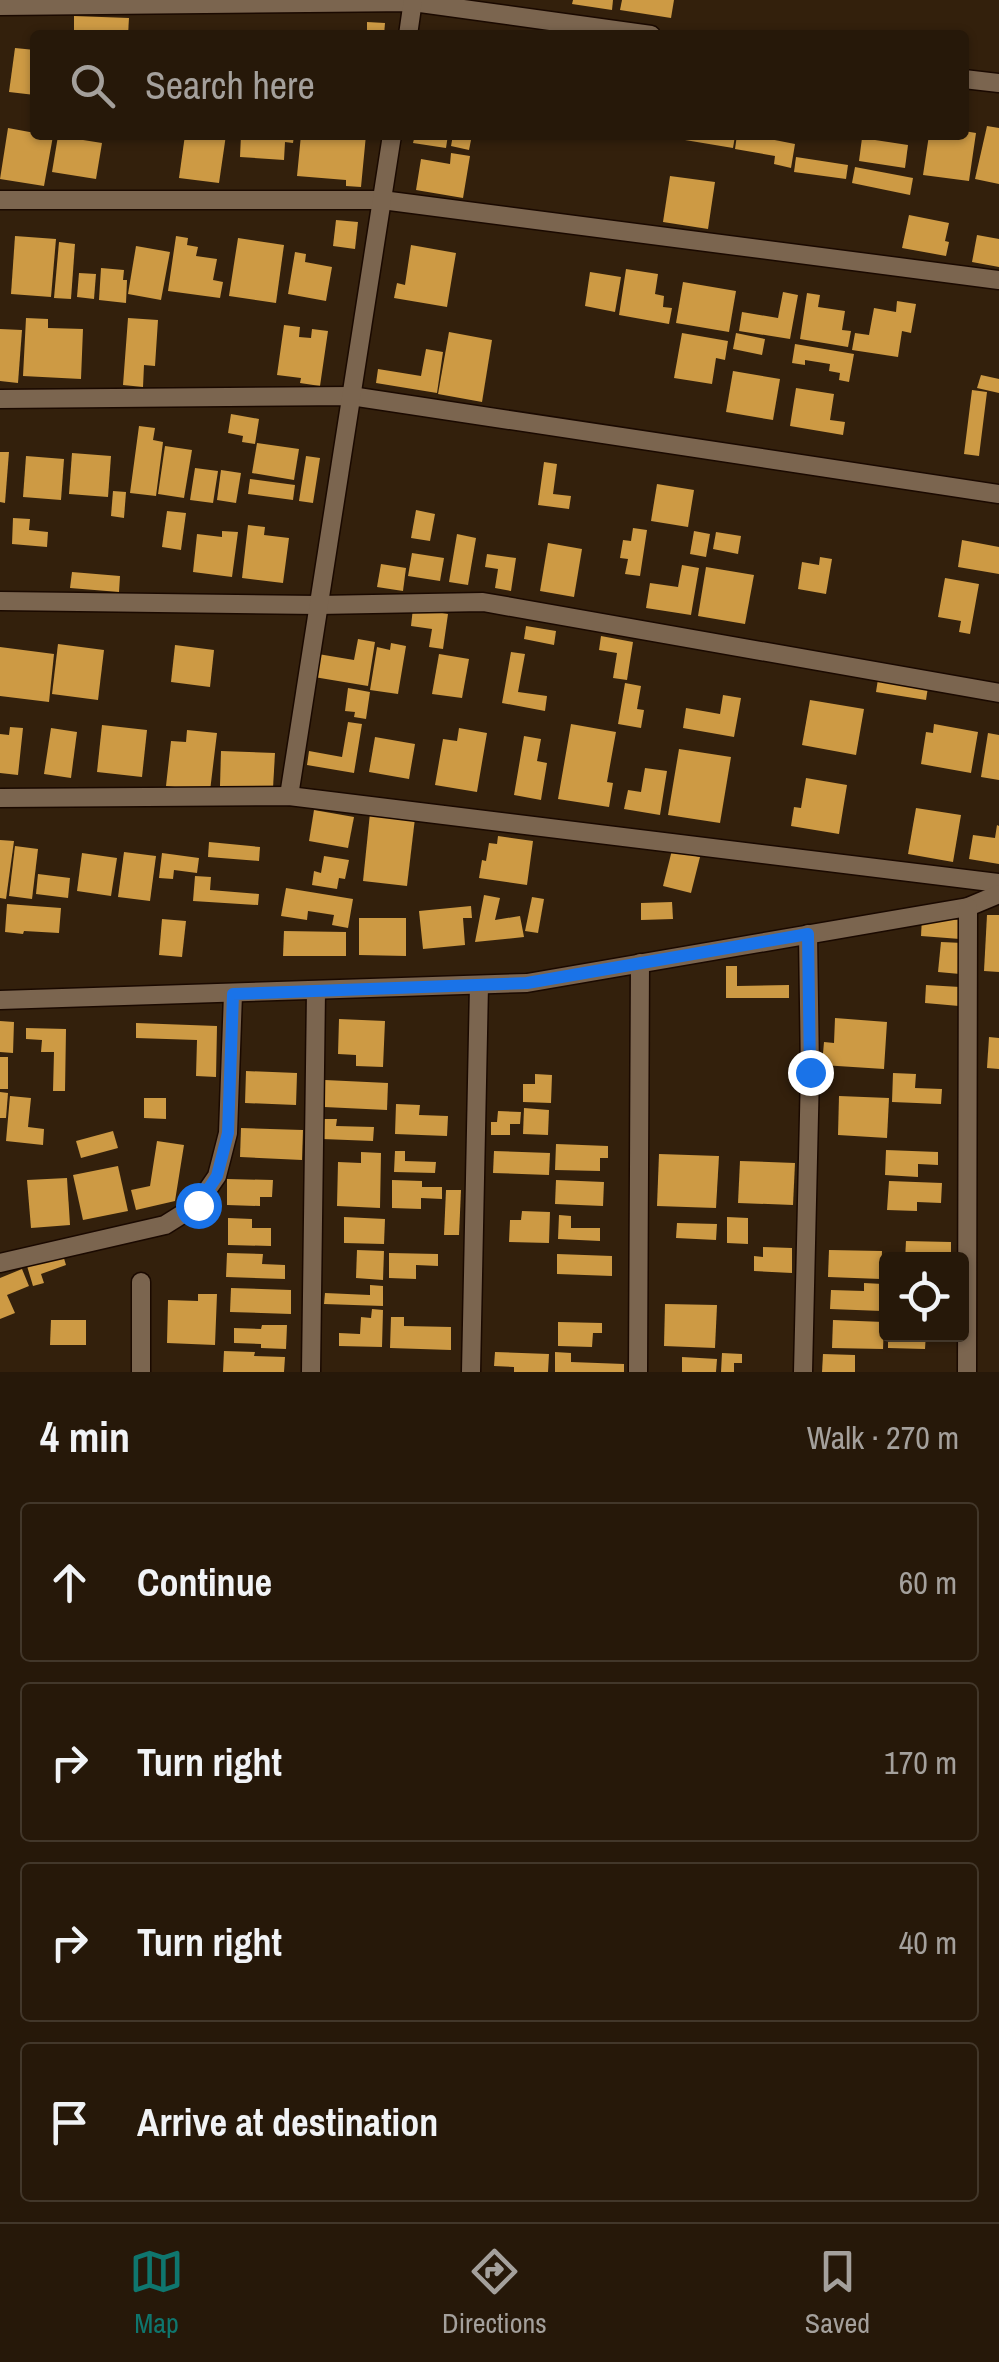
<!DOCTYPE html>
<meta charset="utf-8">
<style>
:root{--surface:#261809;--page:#2e2112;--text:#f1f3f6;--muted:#a4a09c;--line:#42372a;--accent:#0f766e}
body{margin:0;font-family:"Archivo Narrow",sans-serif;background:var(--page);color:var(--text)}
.controls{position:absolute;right:30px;bottom:30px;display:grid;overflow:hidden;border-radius:10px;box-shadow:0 2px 8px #0004}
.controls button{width:90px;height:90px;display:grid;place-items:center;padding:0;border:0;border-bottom:2px solid var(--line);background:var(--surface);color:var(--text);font:50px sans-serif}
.stop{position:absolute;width:30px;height:30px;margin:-22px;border:8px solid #1a73e8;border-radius:50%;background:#fff}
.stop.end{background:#1a73e8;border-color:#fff;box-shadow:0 2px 10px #0008}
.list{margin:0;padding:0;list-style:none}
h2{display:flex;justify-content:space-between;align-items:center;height:130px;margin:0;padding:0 40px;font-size:42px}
h2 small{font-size:32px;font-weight:400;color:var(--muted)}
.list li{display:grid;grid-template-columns:65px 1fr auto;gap:30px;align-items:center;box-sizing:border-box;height:160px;margin:0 20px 20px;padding:0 20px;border:2px solid var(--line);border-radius:10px}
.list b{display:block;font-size:38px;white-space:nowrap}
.list em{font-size:32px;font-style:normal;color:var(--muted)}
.icon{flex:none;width:55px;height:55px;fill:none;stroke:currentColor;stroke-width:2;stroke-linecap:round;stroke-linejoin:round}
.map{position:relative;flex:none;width:999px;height:1372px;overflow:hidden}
.search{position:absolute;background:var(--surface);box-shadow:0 2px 8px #0004;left:30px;right:30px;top:30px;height:110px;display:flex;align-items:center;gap:25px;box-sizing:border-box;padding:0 35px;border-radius:10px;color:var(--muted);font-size:38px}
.sheet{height:850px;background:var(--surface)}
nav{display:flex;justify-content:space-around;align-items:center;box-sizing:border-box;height:140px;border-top:2px solid var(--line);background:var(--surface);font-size:28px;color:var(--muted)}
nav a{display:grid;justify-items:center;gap:5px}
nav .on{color:var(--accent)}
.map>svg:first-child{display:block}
.building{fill:#cd9a44}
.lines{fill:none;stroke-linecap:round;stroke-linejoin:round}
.minor-casing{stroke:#1a0900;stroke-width:21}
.minor{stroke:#7b654f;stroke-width:18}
.route{stroke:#1a73e8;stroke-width:12}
</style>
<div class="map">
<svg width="999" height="1372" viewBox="0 0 999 1372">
<rect width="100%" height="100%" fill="#33200c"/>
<!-- building -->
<g class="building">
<polygon points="573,0 613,0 612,10 572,4"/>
<polygon points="622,0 674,0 671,18 620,10"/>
<polygon points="74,16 129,18 128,35 74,35"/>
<polygon points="367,22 385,23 384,35 367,35"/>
<polygon points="15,48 35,50 35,95 9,92"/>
<polygon points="987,126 999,128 999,184 975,179"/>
<polygon points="8,128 35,133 35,135 53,136 44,186 0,179"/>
<polygon points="964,131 976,133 969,181 923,175 929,135 964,135"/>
<polygon points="185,135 226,135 219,183 179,178"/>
<polygon points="241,135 294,135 293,143 285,142 284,160 240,157"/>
<polygon points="301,135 366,135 361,187 346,186 346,180 297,176"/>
<polygon points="415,135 448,135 446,148 413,143"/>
<polygon points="453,135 472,135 469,150 451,146"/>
<polygon points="667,135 731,135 735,136 733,148 667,137"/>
<polygon points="737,135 750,135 795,144 791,168 774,164 775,156 735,149"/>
<polygon points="58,136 102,143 96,179 52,172"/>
<polygon points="862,138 908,145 905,168 859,161"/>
<polygon points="451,153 470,156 463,198 416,190 421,159 450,164"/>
<polygon points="796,157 848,165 846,179 794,172"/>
<polygon points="855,167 913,178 910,195 852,183"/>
<polygon points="670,176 715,182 708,229 663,222"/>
<polygon points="909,215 949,223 945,241 949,242 946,256 902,248"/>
<polygon points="336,220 358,222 355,249 333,246"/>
<polygon points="977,235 999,239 999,267 972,262"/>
<polygon points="15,236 56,239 51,297 11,294"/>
<polygon points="176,236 188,238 187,245 198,247 196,256 217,259 213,280 223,282 220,298 168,291"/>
<polygon points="238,238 284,245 276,303 229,296"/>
<polygon points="59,242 75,244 71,299 54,298"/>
<polygon points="411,245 456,253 447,307 394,298 397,283 405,285"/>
<polygon points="136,246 170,252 161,300 128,294"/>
<polygon points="295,252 306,254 305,262 332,267 326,301 288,294"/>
<polygon points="101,268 124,270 123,280 127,280 126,303 99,300"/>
<polygon points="626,269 658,274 655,294 664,296 663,307 672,308 669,324 619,315"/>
<polygon points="590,272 621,277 615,312 585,306"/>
<polygon points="79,273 96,274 94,299 77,297"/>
<polygon points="683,282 736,291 729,332 676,323"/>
<polygon points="783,292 798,295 790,339 739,331 742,312 778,318"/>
<polygon points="807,293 820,295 818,307 845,311 842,330 851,331 848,347 800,339"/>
<polygon points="897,301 916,304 911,333 902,331 898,357 852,350 855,333 869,335 874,308 896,312"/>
<polygon points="26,318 48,319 48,328 83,329 81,379 23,376"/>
<polygon points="128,318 158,320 155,366 144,365 143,387 123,385"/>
<polygon points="284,325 300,327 299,337 311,338 312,329 328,331 320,386 300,383 301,378 277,375"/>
<polygon points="0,329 22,330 18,383 0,381"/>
<polygon points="449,332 492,340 482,402 438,394"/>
<polygon points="682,333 728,341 725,360 716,358 712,384 674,378"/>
<polygon points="736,333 765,339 762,355 733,349"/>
<polygon points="795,344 854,354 849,382 839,380 840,373 829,371 830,364 805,360 805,365 792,363"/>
<polygon points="426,349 443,352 437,393 376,383 378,369 421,376"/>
<polygon points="733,371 780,379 773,420 726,412"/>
<polygon points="981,375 999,379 999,393 977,388"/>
<polygon points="796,388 834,394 830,420 845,422 843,435 790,426"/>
<polygon points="972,390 987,392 979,456 964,454"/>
<polygon points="231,414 259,419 255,444 242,442 243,436 228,433"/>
<polygon points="139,426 155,428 153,440 163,442 156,496 130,493"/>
<polygon points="257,443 299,449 294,480 252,473"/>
<polygon points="165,446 192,450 184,498 158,494"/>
<polygon points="0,452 9,452 5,503 0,502"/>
<polygon points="72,453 111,456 108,497 69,494"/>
<polygon points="26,456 64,459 61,500 23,497"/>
<polygon points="306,456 320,458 313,503 299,501"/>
<polygon points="544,462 557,464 553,494 571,496 569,509 538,505"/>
<polygon points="195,468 218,471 213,503 190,500"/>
<polygon points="221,470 241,473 236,503 217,500"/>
<polygon points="250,479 295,485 293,500 248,494"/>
<polygon points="657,484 694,490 688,527 651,521"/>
<polygon points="113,491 126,492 124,518 111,516"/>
<polygon points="416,510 435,514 430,541 411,538"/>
<polygon points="167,511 186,513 181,550 162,547"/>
<polygon points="13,518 30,519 29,530 48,532 47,547 12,544"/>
<polygon points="248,525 265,527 264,535 289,538 283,583 242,578"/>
<polygon points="633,528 647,530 640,576 625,574 628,559 620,558 623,540 631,541"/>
<polygon points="222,531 238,532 232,577 193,572 197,534 222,537"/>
<polygon points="694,531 710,534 706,557 690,554"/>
<polygon points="716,532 741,536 738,554 713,549"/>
<polygon points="457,534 476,538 468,585 449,582"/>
<polygon points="962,540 999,547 999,574 958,567"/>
<polygon points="548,543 582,549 574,597 540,591"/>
<polygon points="412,553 444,558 440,581 408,576"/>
<polygon points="487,554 516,558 511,591 495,588 498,569 485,567"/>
<polygon points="820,557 832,559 826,594 798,589 802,562 819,565"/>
<polygon points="381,564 406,568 403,591 377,587"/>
<polygon points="682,565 699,568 691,615 646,608 650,583 678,587"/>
<polygon points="706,567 754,575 745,624 698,616"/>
<polygon points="72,572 120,576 119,592 70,588"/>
<polygon points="945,578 979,584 970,634 959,632 961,621 938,617"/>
<polygon points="413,608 448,614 443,649 429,647 432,629 411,626"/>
<polygon points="526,626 556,631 554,645 524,639"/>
<polygon points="601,636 633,642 627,680 613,678 617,653 599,650"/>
<polygon points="358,639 375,642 368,686 314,677 318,654 354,660"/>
<polygon points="391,643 406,646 398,694 370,690 377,647 390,650"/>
<polygon points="58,644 104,650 98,700 52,694"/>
<polygon points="175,645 214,650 210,687 171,682"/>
<polygon points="0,647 54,654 49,702 0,696"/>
<polygon points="511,652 525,654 518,692 547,696 545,711 502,703"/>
<polygon points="439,654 469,659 462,698 432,694"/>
<polygon points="878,679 928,687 926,700 876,692"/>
<polygon points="625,683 641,686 637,709 644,710 641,728 618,724"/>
<polygon points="348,688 370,692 366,719 354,717 355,712 345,711"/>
<polygon points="723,695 741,698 734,737 683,728 686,708 720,714"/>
<polygon points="810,700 864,709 856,755 802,745"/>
<polygon points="348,722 362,724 354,773 307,765 309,751 342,757"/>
<polygon points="571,724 616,732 607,782 613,783 609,807 558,799"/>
<polygon points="934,724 978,732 971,773 921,764 926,732 933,733"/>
<polygon points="102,725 147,730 142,777 97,772"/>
<polygon points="10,727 23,728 18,775 0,773 0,734 9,735"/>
<polygon points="51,728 77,732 71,778 44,774"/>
<polygon points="459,728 487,733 477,792 435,785 443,739 457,741"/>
<polygon points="187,730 217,733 210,791 166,786 171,741 186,742"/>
<polygon points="988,733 999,735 999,780 981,777"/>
<polygon points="524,736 541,739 537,761 547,763 541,800 514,795"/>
<polygon points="375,737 415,744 409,779 369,772"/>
<polygon points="679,749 731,757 720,823 668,815"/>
<polygon points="221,751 275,753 273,788 220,786"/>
<polygon points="645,768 667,771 660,815 624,809 628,790 641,792"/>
<polygon points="806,778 847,785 839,834 791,826 794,807 801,808"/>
<polygon points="916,808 961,815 953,862 908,854"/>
<polygon points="314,810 354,817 348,848 309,841"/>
<polygon points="370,813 415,818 407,886 363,881"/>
<polygon points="997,825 999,826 999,864 969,859 973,835 995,838"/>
<polygon points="498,836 533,841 527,885 479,878 482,860 486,861 489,843 497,844"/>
<polygon points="0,840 14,841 6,899 0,898"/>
<polygon points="209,842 260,847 259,861 208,857"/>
<polygon points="15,846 38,849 32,899 9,896"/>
<polygon points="672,850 700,857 691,893 663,886"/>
<polygon points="124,852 156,856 150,901 118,897"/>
<polygon points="82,853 117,858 111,896 77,891"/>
<polygon points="162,853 199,858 197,873 174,870 173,879 159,878"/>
<polygon points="324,856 349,860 345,879 339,878 337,889 312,885 314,871 321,873"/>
<polygon points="38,874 70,878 68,898 36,894"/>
<polygon points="195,876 211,877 210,890 259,894 258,905 193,901"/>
<polygon points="286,888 353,899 348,928 332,925 334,915 308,911 307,920 281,916"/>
<polygon points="484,895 500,898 495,920 520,916 524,937 475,942"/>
<polygon points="532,897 544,899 538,933 525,931"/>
<polygon points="672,902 673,919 641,920 641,903"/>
<polygon points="7,904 61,908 59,933 24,931 23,934 5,932"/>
<polygon points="471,906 472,918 463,918 465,945 423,949 419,911"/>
<polygon points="987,915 999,915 999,972 984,971"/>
<polygon points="922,917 962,920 960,939 921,936"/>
<polygon points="359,918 406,918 406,956 359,955"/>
<polygon points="162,919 186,921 182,957 159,955"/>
<polygon points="284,931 346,932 346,956 283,956"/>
<polygon points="941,942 963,943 960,974 938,972"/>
<polygon points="726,966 737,966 737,986 789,985 789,998 726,998"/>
<polygon points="926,985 960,987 959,1006 925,1003"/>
<polygon points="835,1018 887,1022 884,1069 822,1065 824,1042 834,1043"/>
<polygon points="339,1019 385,1021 383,1067 356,1066 356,1055 338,1054"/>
<polygon points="0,1021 14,1022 13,1053 0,1052"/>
<polygon points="136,1023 217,1026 216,1077 196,1076 197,1040 136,1038"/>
<polygon points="26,1028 66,1029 65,1091 53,1091 54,1052 41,1052 42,1040 26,1039"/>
<polygon points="989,1037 999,1038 999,1069 987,1068"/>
<rect x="0" y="1057" width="8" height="32"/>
<polygon points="246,1071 297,1073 296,1105 245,1103"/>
<polygon points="893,1073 916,1074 915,1088 942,1089 941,1104 892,1102"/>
<polygon points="535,1074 552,1075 551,1103 523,1102 523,1084 535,1084"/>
<polygon points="325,1080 388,1083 387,1110 324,1107"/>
<polygon points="0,1092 8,1093 6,1118 0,1118"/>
<polygon points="10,1096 31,1098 28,1127 44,1129 43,1145 6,1141"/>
<polygon points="839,1096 889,1098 887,1138 838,1135"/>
<polygon points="144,1098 166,1098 166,1119 144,1118"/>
<polygon points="396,1104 420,1105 419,1115 448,1116 447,1136 395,1134"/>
<polygon points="524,1108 549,1110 548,1135 523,1134"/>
<polygon points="498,1111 521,1112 520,1124 510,1124 510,1135 491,1135 491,1122 497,1122"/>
<polygon points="323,1119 337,1119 336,1126 374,1127 373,1141 322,1139"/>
<polygon points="241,1128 303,1130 302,1160 240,1157"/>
<polygon points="113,1131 118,1148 81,1158 76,1141"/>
<polygon points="157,1141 184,1145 175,1201 136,1210 131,1190 150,1186"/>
<polygon points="556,1144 608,1146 608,1158 600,1158 600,1171 555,1170"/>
<polygon points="886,1150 938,1152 938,1165 918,1164 918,1177 885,1175"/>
<polygon points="395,1151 405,1151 405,1161 436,1162 435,1173 394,1172"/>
<polygon points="494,1151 550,1153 549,1175 493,1173"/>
<polygon points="361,1152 381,1153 380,1208 337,1206 338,1162 361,1163"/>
<polygon points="659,1154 719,1156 716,1208 657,1206"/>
<polygon points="740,1161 795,1163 793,1205 738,1203"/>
<polygon points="118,1166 128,1211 83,1220 73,1175"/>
<polygon points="67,1178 70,1225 31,1228 27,1180"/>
<polygon points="227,1179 273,1180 272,1197 260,1197 260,1206 227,1205"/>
<polygon points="392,1180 422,1181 422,1187 442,1187 442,1199 421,1198 421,1209 392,1208"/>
<polygon points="556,1180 604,1182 603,1206 555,1204"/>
<polygon points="889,1181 942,1183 941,1203 917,1202 917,1211 887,1210"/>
<polygon points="446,1190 461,1190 459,1235 444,1235"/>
<polygon points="522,1211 550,1212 549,1243 509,1242 510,1220 521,1220"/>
<polygon points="559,1215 571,1216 571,1228 600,1228 600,1241 558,1239"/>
<polygon points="344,1217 385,1219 384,1244 344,1243"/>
<polygon points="727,1217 748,1218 748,1244 727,1243"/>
<polygon points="228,1218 252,1219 252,1228 271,1228 271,1246 228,1245"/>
<polygon points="677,1223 717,1224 716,1240 676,1238"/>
<polygon points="906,1241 951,1242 951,1260 905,1260"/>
<polygon points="763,1247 792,1248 792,1273 754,1271 754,1256 763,1257"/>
<polygon points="357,1250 384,1251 383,1280 356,1278"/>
<polygon points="829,1250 882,1251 881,1279 828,1277"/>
<polygon points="227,1253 263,1254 262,1264 285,1265 285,1279 226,1277"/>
<polygon points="389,1253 438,1254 438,1266 416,1265 416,1279 389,1278"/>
<polygon points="557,1254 612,1256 612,1276 557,1274"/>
<polygon points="63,1255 66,1265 41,1274 44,1283 33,1286 27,1266"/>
<polygon points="22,1269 29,1286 7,1295 15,1313 0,1319 0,1278"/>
<polygon points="864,1283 883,1284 882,1311 830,1309 831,1290 864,1291"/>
<polygon points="370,1285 383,1286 383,1306 324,1304 325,1293 370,1295"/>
<polygon points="231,1288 291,1290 291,1314 230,1312"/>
<polygon points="198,1294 217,1294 215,1345 167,1343 168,1300 198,1301"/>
<polygon points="665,1304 717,1305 715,1348 664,1346"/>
<polygon points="372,1309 383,1310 382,1347 339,1346 339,1333 360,1334 361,1317 371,1318"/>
<polygon points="391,1317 404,1317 404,1326 451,1327 451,1350 390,1348"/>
<polygon points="51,1320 86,1320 86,1345 50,1345"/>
<polygon points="833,1320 884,1322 883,1349 832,1348"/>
<polygon points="558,1322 602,1323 602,1333 593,1333 592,1347 558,1346"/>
<polygon points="262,1325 287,1325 286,1349 261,1348 261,1344 234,1343 234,1328 261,1329"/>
<polygon points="888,1334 926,1334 925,1349 888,1348"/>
<polygon points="224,1351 255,1352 254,1356 285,1357 284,1372 223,1372"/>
<polygon points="495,1352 549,1354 548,1372 514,1372 514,1367 494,1366"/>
<polygon points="555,1352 571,1353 571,1362 624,1364 624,1372 555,1372"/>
<polygon points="722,1353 742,1354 742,1363 734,1363 734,1372 721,1372"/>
<polygon points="823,1354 855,1355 855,1372 822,1372"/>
<polygon points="682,1357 717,1359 716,1372 682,1372"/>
</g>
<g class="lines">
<!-- minor casing -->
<g class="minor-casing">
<g id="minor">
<polyline points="0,6 413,2 651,35"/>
<polyline points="408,35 413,0"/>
<polyline points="964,79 999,83"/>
<polyline points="0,200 382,200 999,280"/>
<polyline points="0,399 351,396 999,494"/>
<polyline points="0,601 318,605 483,602 999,693"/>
<polyline points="289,796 392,135"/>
<polyline points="0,798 289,796 999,883"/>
<polyline points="0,1000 527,983 968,907 999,894"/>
<polyline points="0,1263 165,1225 197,1205 217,1176 228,1133 233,994"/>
<polyline points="141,1372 141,1282"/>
<polyline points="311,1372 316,991"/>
<polyline points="471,1372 479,985"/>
<polyline points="638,1372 640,963"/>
<polyline points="803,1372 810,1072 808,934"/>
<polyline points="967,1372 968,907"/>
</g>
</g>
<!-- minor -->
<use href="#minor" class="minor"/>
</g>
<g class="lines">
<!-- route -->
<polyline class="route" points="198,1205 217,1176 228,1133 233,994 527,983 808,934 810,1072"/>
</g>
</svg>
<div class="controls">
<button><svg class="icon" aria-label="locate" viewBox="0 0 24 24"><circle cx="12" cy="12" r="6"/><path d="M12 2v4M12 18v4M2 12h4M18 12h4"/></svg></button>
</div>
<div class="stop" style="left:198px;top:1205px"></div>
<div class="stop end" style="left:810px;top:1072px"></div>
<div class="search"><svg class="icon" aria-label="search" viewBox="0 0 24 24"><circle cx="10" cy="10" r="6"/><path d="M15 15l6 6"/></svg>Search here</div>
</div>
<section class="sheet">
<h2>4 min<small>Walk · 270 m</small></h2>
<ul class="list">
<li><svg class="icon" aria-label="ahead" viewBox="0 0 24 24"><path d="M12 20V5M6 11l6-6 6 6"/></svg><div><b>Continue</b></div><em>60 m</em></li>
<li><svg class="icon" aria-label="right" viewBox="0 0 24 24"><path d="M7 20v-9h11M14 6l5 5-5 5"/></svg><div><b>Turn right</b></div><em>170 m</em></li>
<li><svg class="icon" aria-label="right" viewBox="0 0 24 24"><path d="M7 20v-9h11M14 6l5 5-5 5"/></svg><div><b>Turn right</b></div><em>40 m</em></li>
<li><svg class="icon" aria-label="arrive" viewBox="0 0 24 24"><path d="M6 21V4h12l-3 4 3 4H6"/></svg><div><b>Arrive at destination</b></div></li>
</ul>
</section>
<nav>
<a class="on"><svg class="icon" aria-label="map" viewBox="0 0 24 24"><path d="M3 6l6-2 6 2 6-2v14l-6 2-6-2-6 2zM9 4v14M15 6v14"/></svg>Map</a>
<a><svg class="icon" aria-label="directions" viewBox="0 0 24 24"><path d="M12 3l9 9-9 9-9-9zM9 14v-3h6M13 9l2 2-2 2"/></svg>Directions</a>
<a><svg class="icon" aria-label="saved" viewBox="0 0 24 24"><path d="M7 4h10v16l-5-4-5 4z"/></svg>Saved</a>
</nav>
